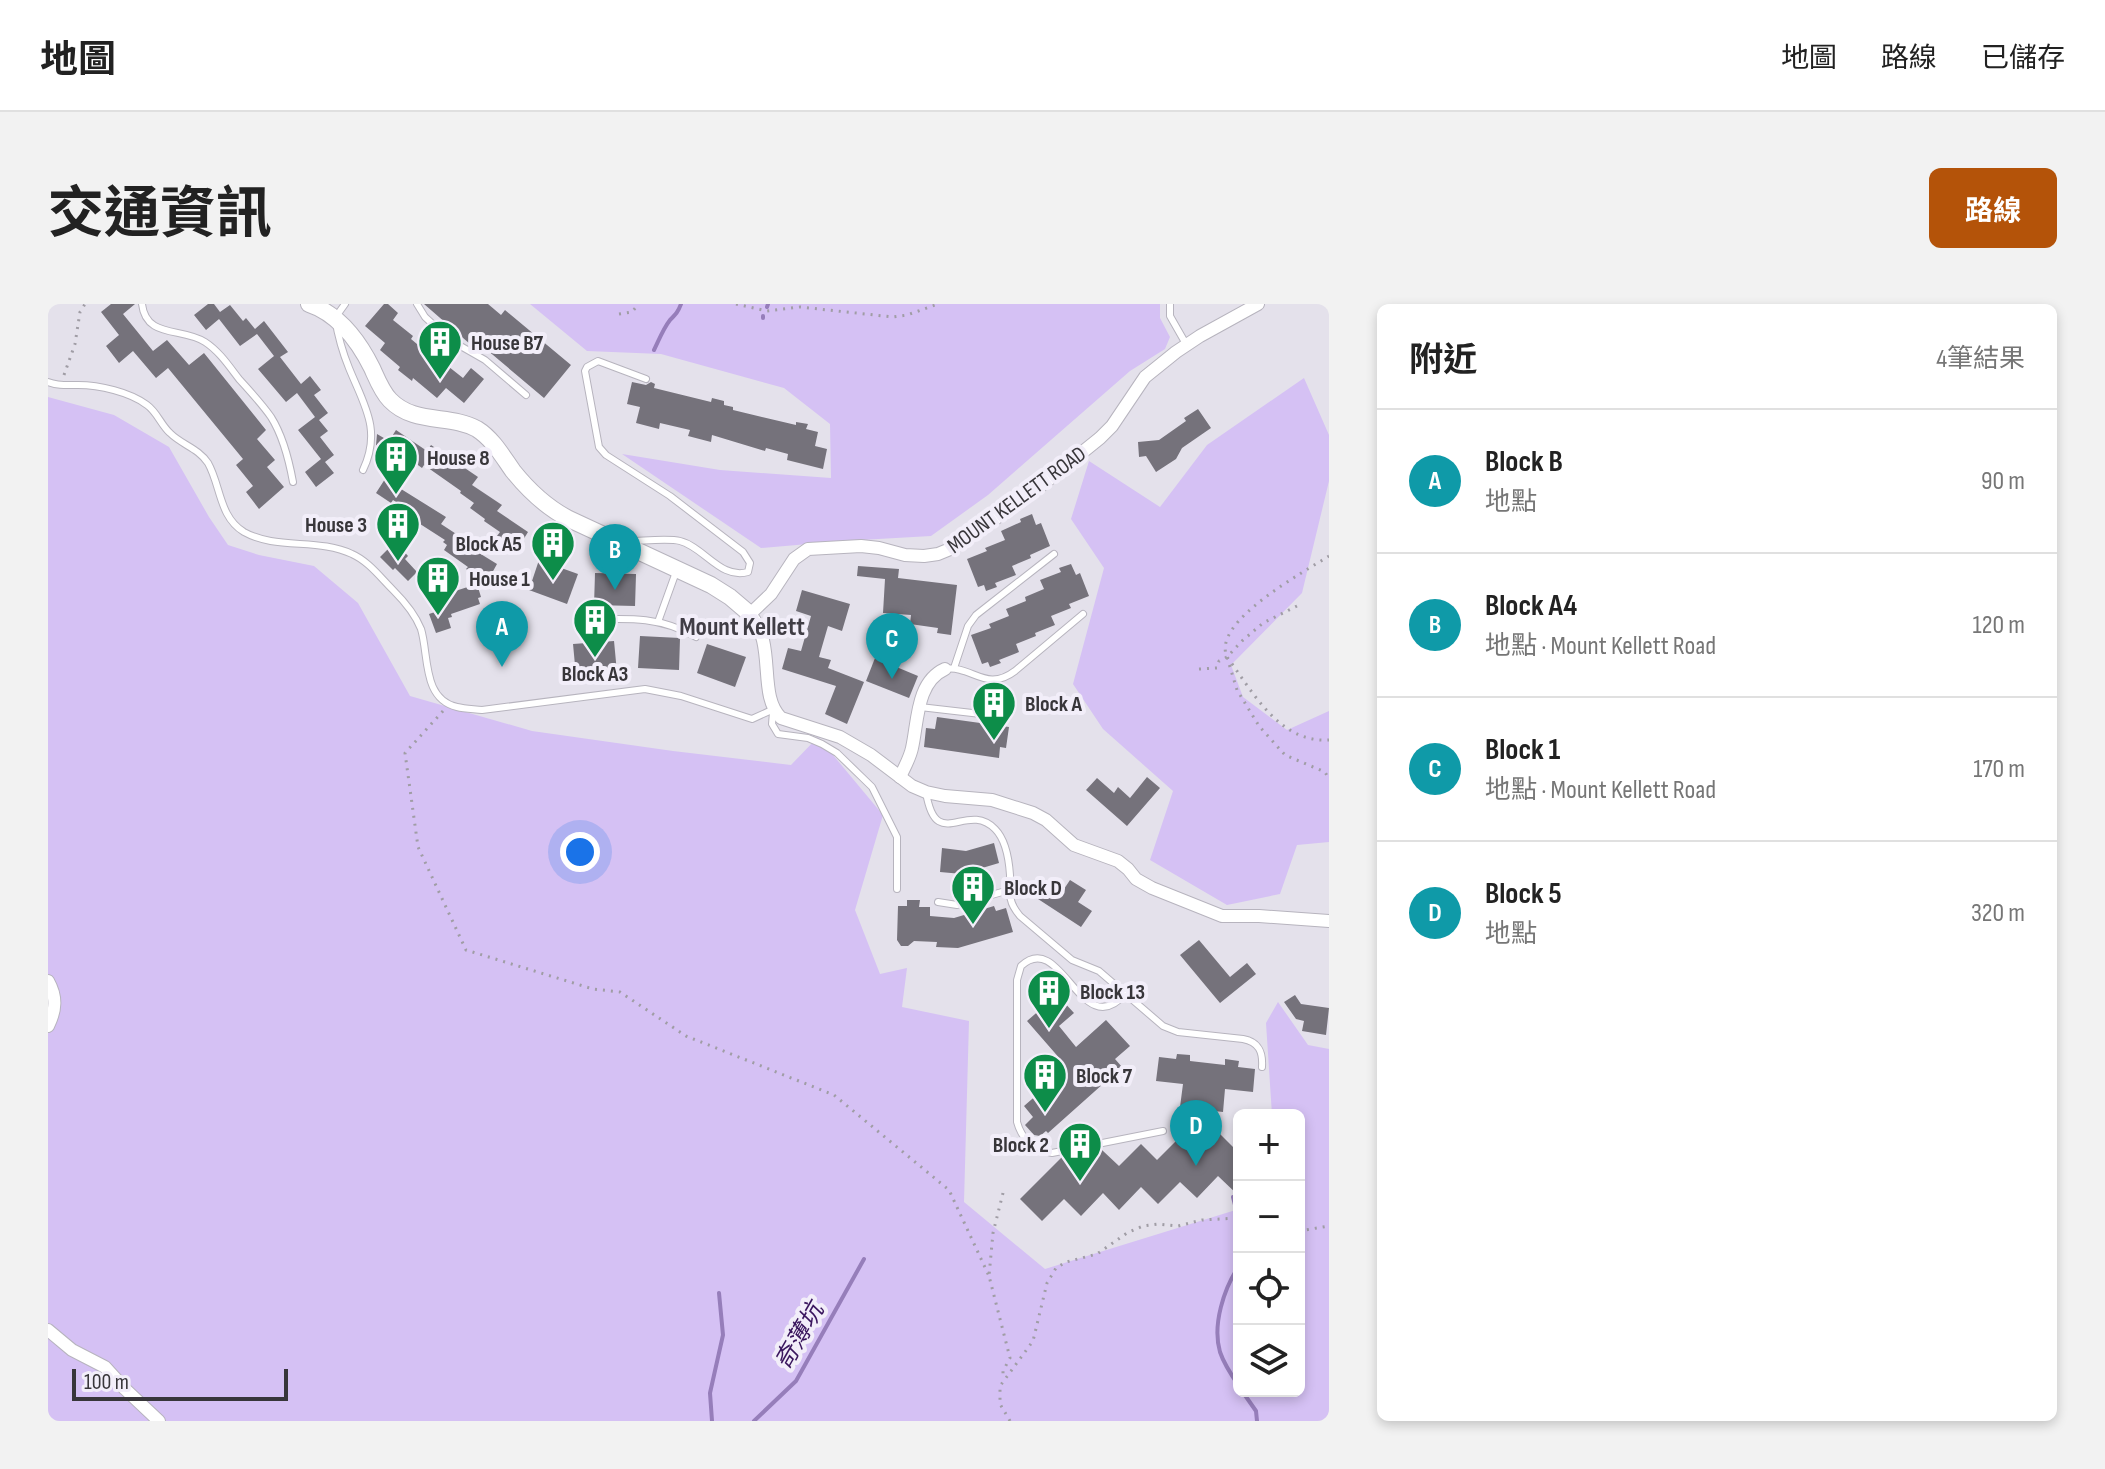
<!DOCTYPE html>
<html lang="zh-TW">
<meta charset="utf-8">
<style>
:root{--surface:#fff;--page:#f2f2f2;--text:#222;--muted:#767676;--line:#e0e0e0;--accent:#b45309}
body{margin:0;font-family:"Sofia Sans Condensed","Noto Sans TC",sans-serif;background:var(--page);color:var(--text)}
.controls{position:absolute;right:24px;bottom:24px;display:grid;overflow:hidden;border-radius:12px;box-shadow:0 4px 12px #0003}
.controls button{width:72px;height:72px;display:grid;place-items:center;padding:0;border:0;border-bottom:2px solid var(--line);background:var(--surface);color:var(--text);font:40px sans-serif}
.scale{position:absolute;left:24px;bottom:20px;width:216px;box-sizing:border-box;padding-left:8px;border:4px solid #38363a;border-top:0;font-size:22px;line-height:28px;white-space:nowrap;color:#38363a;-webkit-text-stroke:6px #f2eef9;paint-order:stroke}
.you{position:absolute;left:532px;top:548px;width:28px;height:28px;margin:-20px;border:6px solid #fff;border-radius:50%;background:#1a73e8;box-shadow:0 0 0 12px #1a73e833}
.badge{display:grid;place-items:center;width:52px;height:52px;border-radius:50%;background:var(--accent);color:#fff;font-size:26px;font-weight:700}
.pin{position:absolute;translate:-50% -66px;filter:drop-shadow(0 2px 4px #0008)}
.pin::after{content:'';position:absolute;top:42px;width:28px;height:24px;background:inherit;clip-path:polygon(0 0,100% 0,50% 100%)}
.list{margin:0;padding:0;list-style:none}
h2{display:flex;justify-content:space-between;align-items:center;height:104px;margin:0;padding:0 32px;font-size:34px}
h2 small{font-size:26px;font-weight:400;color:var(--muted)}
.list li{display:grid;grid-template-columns:52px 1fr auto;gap:24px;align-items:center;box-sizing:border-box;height:144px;padding:0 32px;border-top:2px solid var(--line)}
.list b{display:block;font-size:30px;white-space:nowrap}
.list p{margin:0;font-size:26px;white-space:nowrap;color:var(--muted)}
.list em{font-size:26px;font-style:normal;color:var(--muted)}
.icon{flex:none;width:44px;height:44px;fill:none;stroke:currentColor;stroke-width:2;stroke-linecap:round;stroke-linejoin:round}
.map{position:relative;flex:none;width:1281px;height:1117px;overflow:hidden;border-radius:12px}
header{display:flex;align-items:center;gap:48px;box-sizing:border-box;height:112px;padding:0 40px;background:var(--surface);border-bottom:2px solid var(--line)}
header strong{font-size:38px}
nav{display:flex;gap:44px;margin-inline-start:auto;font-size:28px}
.intro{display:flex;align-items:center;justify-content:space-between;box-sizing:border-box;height:192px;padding:0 48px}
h1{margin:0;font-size:56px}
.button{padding:20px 36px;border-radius:12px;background:var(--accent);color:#fff;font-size:28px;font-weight:700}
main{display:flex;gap:48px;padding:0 48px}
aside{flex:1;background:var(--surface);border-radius:12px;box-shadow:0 4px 12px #0003}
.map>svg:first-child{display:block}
.green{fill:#d5c1f4}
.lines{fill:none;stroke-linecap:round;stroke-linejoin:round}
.stream{stroke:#967eba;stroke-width:4}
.building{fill:#75727b}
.lane-casing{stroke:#b7b4be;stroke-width:8}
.street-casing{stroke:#b7b4be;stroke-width:14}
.secondary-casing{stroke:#b7b4be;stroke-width:18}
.path{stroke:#a09da5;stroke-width:3;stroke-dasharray:2 6;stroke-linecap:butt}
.lane{stroke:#fff;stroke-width:6}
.street{stroke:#fff;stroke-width:12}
.secondary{stroke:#fff;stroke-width:16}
.labels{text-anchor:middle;stroke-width:8;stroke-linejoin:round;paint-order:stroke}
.poi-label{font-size:22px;font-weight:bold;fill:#38363a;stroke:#f2eef9;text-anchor:start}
.street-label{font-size:22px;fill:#38363a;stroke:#f2eef9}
.water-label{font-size:24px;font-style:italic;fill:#39155d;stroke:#f2eef9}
.quarter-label{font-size:26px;font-weight:bold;fill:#403d45;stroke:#f2eef9}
</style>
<header>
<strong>地圖</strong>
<nav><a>地圖</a><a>路線</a><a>已儲存</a></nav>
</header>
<div class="intro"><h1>交通資訊</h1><a class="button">路線</a></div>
<main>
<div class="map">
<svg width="1281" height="1117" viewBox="0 0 1281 1117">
<rect width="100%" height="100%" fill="#e4e1eb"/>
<!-- green -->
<g class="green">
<polygon points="482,0 1112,0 1112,14 1122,33 1117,45 1082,67 940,191 883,232 795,237 713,244 574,150 672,166 783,174 782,120 736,84 613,50 539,47"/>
<polygon points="1256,74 1281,131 1281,177 1254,289 1183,361 1195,393 1239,426 1281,407 1281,538 1249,541 1232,590 1179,601 1102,556 1125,487 1055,425 1025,380 1056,264 1023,215 1041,157 1112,203 1159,141"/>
<polygon points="0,93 66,111 121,143 161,213 180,241 211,251 266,262 310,299 362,392 484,427 625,447 743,461 770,433 835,511 807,606 832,670 859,664 854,703 921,717 916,898 997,965 1191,905 1191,1087 1251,1087 1251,811 1224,811 1218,719 1230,698 1260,741 1281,745 1281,1117 0,1117"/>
</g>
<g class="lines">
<!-- stream -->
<g class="stream">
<polyline points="719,3 720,0"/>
<polyline points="715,14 715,12"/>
<path d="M606,46C611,36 615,25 622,16C628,10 630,8 633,0"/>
<polyline points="1185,893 1189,909"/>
<polyline points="1190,920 1191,924"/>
<path d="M1191,962C1176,984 1164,1021 1172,1048C1176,1060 1184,1072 1191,1082"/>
<polyline points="1194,1087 1208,1107 1209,1117"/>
<polyline points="664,1117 662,1089 675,1031 671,989"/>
<polyline points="706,1117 748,1077 816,955"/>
</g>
</g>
<!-- building -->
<g class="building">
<polygon points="63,0 87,0 75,10 105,47 119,36 141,61 156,49 218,126 209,135 227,156 219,163 236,183 211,205 198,188 205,182 188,161 195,155 120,64 108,74 85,47 71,59 58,42 71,31 53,8"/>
<polygon points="160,0 166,0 172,8 182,1 195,17 198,14 207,25 216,17 240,48 232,53 253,80 262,72 273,86 266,91 280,109 271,116 280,127 272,133 286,151 277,158 286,169 268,183 257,168 273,155 250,126 267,113 249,89 238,98 210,65 226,52 209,30 192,42 171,15 158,26 146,11"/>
<polygon points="336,0 340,0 350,9 345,16 365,32 363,35 394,61 396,59 415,74 423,64 436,75 416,99 398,84 389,94 365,74 364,77 350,66 352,63 332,46 337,39 317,22"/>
<polygon points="376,0 440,0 453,11 457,6 523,61 496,94 426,35 422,40"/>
<polygon points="584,78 598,81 603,78 607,80 606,84 663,98 664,94 676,97 676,101 685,103 685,106 748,121 748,118 760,120 758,125 770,128 767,142 779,145 775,165 739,156 740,150 718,144 717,147 664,131 663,138 640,132 642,126 612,119 611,125 588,119 592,103 579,100"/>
<polygon points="1150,105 1163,124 1134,144 1128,155 1108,168 1098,152 1091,153 1090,138 1111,136 1138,117 1136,114"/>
<polygon points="348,126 379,147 383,141 430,173 424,181 454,201 449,207 480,228 469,246 449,232 452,228 436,217 437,215 422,204 426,199 412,189 413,187 376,161 374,164 359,153 355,160 328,141 329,130 341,137"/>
<polygon points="337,175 398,213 393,220 425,241 423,244 449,260 439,278 418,265 420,263 396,246 399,241 395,238 397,236 369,218 372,213 345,196 343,199 328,189"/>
<polygon points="984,210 988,221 993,219 1002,242 982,251 983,254 964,262 968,271 947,279 949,283 938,287 936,281 930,283 919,255 939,247 937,244 957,236 953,227 973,218 972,215"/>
<polygon points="344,241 350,247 353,244 360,252 357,255 369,268 360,277 347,264 345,266 332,253"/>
<polygon points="491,256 530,270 519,300 481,286"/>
<polygon points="1023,260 1028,271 1032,269 1041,292 1021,300 1023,304 1003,312 1007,321 987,329 988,332 968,340 971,348 951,356 953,359 942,363 940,358 934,360 923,331 943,324 941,320 961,312 958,305 978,297 977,293 996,285 992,276 1013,268 1011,264"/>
<polygon points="810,262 851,265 850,274 909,281 903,331 889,329 890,324 862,320 863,311 835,309 837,275 809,272"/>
<polygon points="547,269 588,270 587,302 546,301"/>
<polygon points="429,280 433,293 430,294 432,300 403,310 404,313 400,314 403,324 388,329 381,310 387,308 385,300 403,294 401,289"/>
<polygon points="754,286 802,300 794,327 780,322 771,353 783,356 780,364 816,378 799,420 777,410 788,382 734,365 740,344 753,347 763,312 748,307"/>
<polygon points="592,332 632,334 631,366 590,364"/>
<polygon points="566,337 569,369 528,372 525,340"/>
<polygon points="659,340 698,353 687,383 649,369"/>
<polygon points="827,354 870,372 861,394 818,377"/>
<polygon points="889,413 961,423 958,444 952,443 951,454 876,443 878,424 887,425"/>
<polygon points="1099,473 1112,484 1079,522 1038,486 1049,474 1066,489 1070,483 1082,494"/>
<polygon points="946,539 951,559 914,570 892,568 894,544 918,547"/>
<polygon points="1022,576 1038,586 1030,598 1044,607 1033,623 990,595 1001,579 1014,588"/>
<polygon points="859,596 872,596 871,603 882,603 882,612 906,614 946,602 948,607 958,604 965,628 910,644 888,643 889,638 866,637 860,642 853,642 849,636 850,602 859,602"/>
<polygon points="1151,636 1182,673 1199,659 1208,670 1172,699 1132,651"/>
<polygon points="1002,683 1026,709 1011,722 1028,743 1058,716 1082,742 1067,755 1074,763 1000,829 998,827 992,832 986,831 977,821 985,813 976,802 991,789 984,782 1013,756 979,717 994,704 987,696"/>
<polygon points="1247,691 1253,700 1281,704 1278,731 1254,727 1256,717 1248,715 1236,698"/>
<polygon points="1129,750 1142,751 1142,757 1177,761 1177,755 1191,757 1190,763 1207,765 1205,788 1177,785 1175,808 1132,803 1135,780 1108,777 1111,753 1128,755"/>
<polygon points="1170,828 1191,849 1191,892 1170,872 1149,894 1132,878 1110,900 1093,883 1071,906 1055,889 1033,912 1016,895 994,917 972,895 1014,853 1017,853 1032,867 1054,846 1071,862 1093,840 1109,856 1131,834 1148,850"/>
</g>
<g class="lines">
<!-- lane casing -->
<g class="lane-casing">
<g id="lane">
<path d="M94,0C98,35 134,23 157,38C171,47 181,62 191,75C202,87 214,100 223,113C235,132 241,156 245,178"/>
<path d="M297,0L287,14C290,32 294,47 301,64C316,101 334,126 315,166"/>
<polyline points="369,0 377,13 402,36 437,56 478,91"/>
<polyline points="1122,0 1122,12 1138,40"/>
<path d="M0,78C11,82 18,81 30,81C51,81 82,88 99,101C109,108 113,121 122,129C134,141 150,144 160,159C173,182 171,213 196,228C228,246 271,234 304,250C320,257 332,273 345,286C356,297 367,310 373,325C381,351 374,395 409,403C417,405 426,405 434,406L597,385L633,392L704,415L726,405"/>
<path d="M581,237C594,237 621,234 632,237C656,243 673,276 700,268L702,259L695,248L622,192L558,151L551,143L537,67L539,63L550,57L598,75"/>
<path d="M530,316C573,315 608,310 648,333"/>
<polyline points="610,318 628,268"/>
<polyline points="906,364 920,322 928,311 1006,250"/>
<path d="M897,365C924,361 938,389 967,367L1035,310"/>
<polyline points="872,403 959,413"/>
<polyline points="725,408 724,420 730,430 760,434 774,440 789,449 824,483 849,533 849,585"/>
<path d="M878,488C888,550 918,496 947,525C958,536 961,556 962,571C962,580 960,588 963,596C964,602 968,607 972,612L1024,656L1051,667L1115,722L1130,728L1195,735C1211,738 1215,748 1214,763"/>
<polyline points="890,598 909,601 961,586"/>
<path d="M1078,689C1033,742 1014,624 973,662L969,676V818C974,836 985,846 1004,849L1115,827"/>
</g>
</g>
<!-- street casing -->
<g class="street-casing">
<g id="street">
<path d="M1210,0L1152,32L1128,48L1097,73L1064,122L1052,134L985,188L907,243L890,250L876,252L857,251L831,244L813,242L760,245L746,255L723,290L702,310C729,340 709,391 733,414L792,433L823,451L864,482L878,488L897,492L944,496L985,509L998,516L1026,541L1070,557L1080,565L1088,575L1104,584L1174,612H1211L1281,617"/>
<path d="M852,473C856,464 862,454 864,444C870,418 868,378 897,365"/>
<path d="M0,677C9,693 8,706 0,722"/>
<polyline points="0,1026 24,1046 57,1063 77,1085 111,1117"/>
</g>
</g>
<!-- secondary casing -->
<g class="secondary-casing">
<path id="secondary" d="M261,0C291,10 310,36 324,64C329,75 334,88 342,96C366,121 402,110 429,125C445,135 455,153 465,167C481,187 498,203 521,215L663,281L682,293L702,310"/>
</g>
<!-- path -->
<g class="path">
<polyline points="688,0 719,7 752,3 845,13 859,11 890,0"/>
<polyline points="571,10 584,8 589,2 587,0"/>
<polyline points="16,71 27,40 32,8 37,0"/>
<path d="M1281,252C1256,268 1163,318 1179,353C1205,388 1231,439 1281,436"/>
<polyline points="1249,302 1215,319 1194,337 1179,353 1189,386 1211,422 1237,451 1277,468 1281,475"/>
<polyline points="1151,365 1169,364 1171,357 1179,353"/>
<polyline points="395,407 357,449 370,543 418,646 545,685 572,688 638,732 786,791 901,886 941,972"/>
<polyline points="955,889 945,929 941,972 962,1054 955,1067 955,1075"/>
<polyline points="1251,927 1281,922"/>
<polyline points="962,1117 952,1100 952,1082 985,1037 999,979 1008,964 1018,958 1049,950 1079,929 1095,922 1110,920 1130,922 1154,916 1191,914"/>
</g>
<!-- lane -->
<use href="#lane" class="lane"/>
<!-- street -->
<use href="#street" class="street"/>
<!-- secondary -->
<use href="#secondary" class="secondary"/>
</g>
<!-- icons -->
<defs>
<g id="building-pin" transform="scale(2.3)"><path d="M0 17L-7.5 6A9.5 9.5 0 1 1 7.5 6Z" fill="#0d8d49" stroke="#f2eef9"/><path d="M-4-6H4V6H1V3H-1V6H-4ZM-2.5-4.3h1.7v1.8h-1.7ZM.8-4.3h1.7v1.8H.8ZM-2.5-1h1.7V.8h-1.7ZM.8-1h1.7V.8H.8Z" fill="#fff"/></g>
</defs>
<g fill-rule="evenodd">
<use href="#building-pin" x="392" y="38"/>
<use href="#building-pin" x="348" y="153"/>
<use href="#building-pin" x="350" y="220"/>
<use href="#building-pin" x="505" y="239"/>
<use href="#building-pin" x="390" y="274"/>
<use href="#building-pin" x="547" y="316"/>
<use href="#building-pin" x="946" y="399"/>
<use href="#building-pin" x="925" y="583"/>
<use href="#building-pin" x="1001" y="687"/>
<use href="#building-pin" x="997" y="771"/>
<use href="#building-pin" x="1032" y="840"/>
</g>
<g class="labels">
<!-- poi labels -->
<g class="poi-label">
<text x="423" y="46">House B7</text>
<text x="379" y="161">House 8</text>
<text x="319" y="228" text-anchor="end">House 3</text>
<text x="474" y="247" text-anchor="end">Block A5</text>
<text x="421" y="282">House 1</text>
<text x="547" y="377" text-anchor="middle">Block A3</text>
<text x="977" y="407">Block A</text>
<text x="956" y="591">Block D</text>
<text x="1032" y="695">Block 13</text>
<text x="1028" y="779">Block 7</text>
<text x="1001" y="848" text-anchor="end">Block 2</text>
</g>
<!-- street labels -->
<g class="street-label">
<text transform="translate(968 195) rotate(-36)" y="8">MOUNT KELLETT ROAD</text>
</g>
<!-- water labels -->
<g class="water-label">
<text transform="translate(751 1032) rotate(-60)" y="8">奇薄坑</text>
</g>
<!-- quarter labels -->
<g class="quarter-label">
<text x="694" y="331">Mount Kellett</text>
</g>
</g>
</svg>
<div class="controls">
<button>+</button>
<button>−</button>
<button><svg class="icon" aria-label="locate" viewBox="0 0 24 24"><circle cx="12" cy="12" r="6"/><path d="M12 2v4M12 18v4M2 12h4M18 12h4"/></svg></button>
<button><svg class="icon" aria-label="layers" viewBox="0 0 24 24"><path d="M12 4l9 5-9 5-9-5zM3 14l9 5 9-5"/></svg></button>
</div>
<div class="scale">100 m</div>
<div class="you"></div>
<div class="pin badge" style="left:454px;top:363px;background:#0f9aa8">A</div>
<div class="pin badge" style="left:567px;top:286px;background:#0f9aa8">B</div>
<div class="pin badge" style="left:844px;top:375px;background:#0f9aa8">C</div>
<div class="pin badge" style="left:1148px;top:862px;background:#0f9aa8">D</div>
</div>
<aside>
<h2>附近<small>4筆結果</small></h2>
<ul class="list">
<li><span class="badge" style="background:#0f9aa8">A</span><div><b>Block B</b><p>地點</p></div><em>90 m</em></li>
<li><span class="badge" style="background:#0f9aa8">B</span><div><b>Block A4</b><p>地點 · Mount Kellett Road</p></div><em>120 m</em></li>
<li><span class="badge" style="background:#0f9aa8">C</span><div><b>Block 1</b><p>地點 · Mount Kellett Road</p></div><em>170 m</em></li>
<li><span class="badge" style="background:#0f9aa8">D</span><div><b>Block 5</b><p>地點</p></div><em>320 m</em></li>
</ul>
</aside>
</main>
